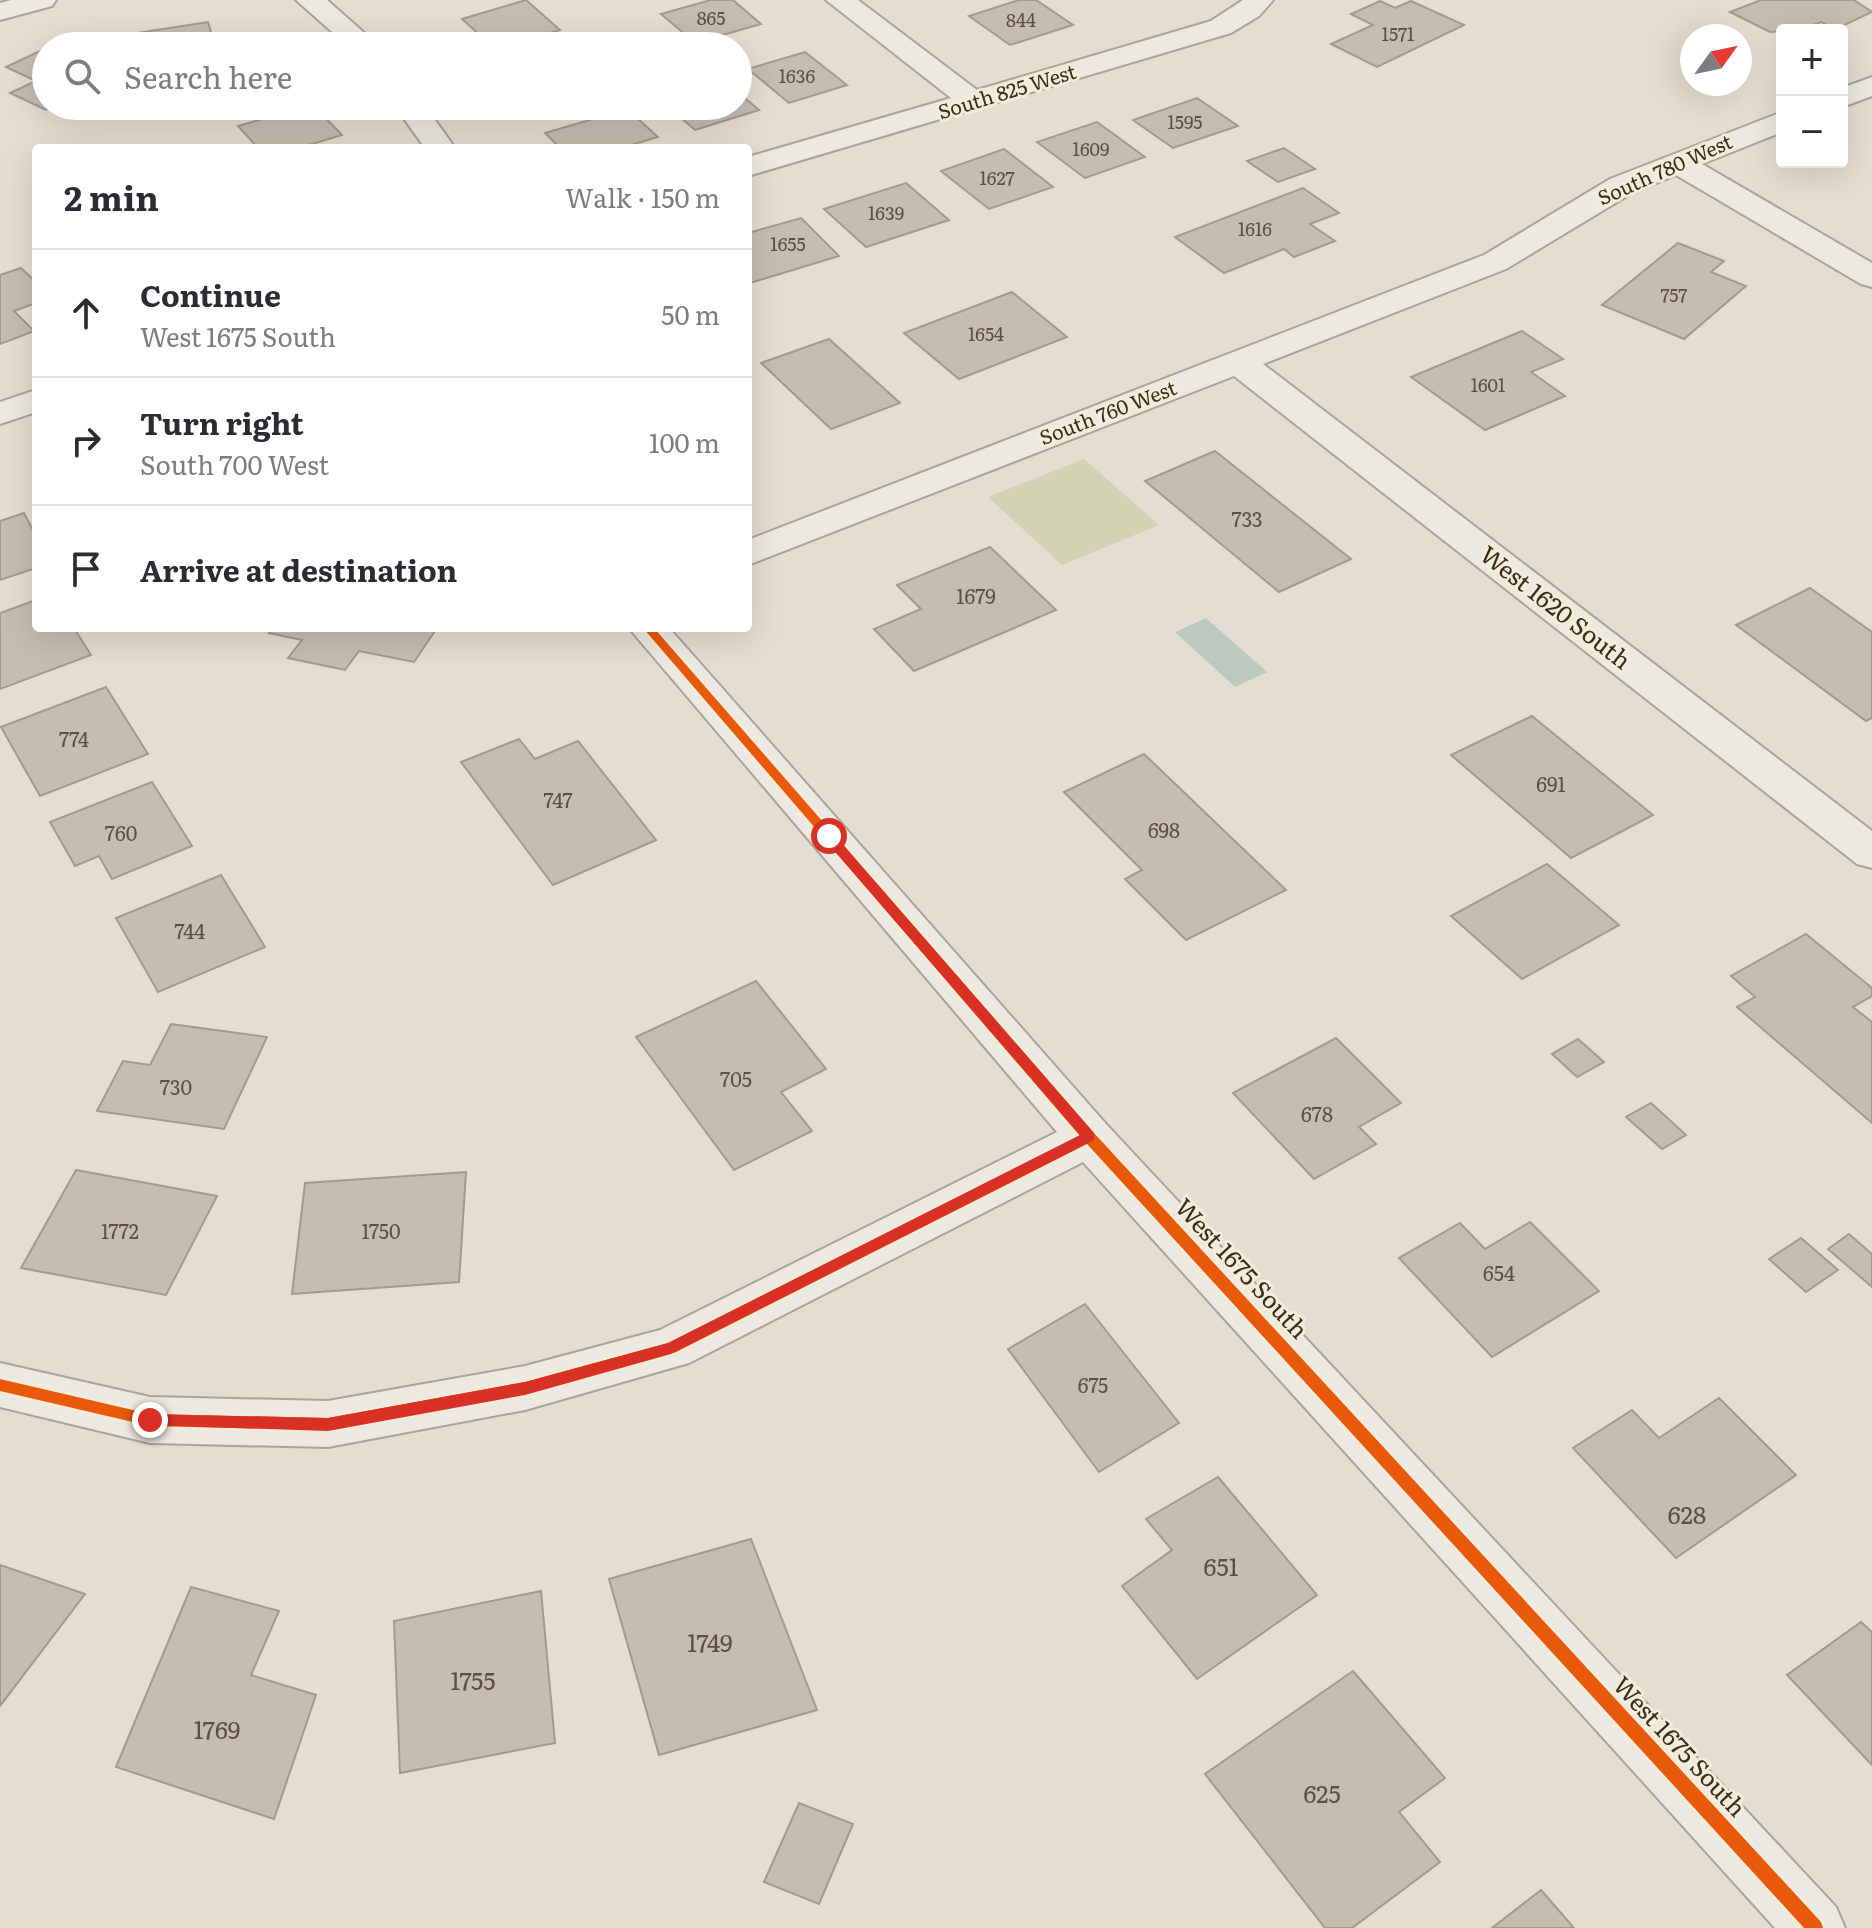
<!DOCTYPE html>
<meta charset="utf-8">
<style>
:root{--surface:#fff;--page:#f2f2f3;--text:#2b2b33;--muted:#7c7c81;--line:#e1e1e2}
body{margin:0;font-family:Literata,serif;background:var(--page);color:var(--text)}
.controls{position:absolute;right:24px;top:24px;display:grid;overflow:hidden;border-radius:8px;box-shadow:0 8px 32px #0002}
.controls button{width:72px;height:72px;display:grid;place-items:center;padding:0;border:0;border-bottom:2px solid var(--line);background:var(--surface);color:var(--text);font:40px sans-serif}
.compass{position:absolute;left:1680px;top:24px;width:72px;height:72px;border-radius:50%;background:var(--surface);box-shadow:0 8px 32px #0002;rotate:57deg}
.stop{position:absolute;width:24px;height:24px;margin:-18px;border:6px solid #d93025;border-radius:50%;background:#fff}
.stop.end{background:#d93025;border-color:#fff;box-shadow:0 2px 8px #0008}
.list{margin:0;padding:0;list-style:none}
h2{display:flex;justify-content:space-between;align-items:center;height:104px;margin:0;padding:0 32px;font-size:34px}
h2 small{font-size:26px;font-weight:400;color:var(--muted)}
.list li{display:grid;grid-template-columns:52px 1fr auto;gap:24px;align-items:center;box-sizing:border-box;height:128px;padding:0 32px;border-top:2px solid var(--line)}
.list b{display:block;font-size:30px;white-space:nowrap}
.list p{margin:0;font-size:26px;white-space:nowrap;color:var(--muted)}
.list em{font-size:26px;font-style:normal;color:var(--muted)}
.icon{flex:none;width:44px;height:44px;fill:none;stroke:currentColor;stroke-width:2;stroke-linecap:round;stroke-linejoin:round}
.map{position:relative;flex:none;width:1872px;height:1928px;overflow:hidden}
.search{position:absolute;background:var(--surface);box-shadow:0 8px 32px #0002;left:32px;top:32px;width:720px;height:88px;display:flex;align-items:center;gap:20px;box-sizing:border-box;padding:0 28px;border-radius:44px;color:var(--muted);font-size:30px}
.panel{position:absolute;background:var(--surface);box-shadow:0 8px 32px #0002;left:32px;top:144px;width:720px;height:488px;border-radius:8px}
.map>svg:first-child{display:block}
.green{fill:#d3d2b4}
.water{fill:#bbc9c0}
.building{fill:#c7bcb2;stroke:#a49990;stroke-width:2}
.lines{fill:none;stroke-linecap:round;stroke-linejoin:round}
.street-casing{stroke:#aaa399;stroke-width:4}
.street{fill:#ece9e2;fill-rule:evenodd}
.cycleway-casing{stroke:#f4ebd8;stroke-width:5}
.cycleway{fill:#e8590c;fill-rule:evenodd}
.route{fill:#d93025}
.labels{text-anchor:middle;stroke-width:6;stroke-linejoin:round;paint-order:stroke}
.far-number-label{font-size:18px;fill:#5c5045}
.far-street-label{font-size:20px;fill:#382c21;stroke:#f4ebd8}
.number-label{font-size:20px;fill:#5c5045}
.street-label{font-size:24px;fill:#382c21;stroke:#f4ebd8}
.near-number-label{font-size:24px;fill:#5c5045}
</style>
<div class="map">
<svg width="1872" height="1928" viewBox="0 0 1872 1928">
<rect width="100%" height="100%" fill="#e4ddd1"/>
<!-- green -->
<polygon class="green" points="1084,459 1159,525 1062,565 988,497"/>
<!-- water -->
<polygon class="water" points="1206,618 1267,672 1235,687 1175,632"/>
<!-- building -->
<g class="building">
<polygon points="526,0 560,30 505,46 492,46 462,19"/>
<polygon points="711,0 733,0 761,24 695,43 661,14"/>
<polygon points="1019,0 1036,0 1073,25 1010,45 969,16"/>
<polygon points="1761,0 1854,0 1872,12 1836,29 1821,22 1800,30 1770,32 1730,12"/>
<polygon points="1380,1 1395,8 1411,1 1464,25 1377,67 1331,44 1373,25 1351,14"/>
<polygon points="208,22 215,46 119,46 117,36"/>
<polygon points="42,50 46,52 46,106 54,106 46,110 10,93 36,81 6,67"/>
<polygon points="805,52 847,85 789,103 748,69"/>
<polygon points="738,92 759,110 695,130 667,106 738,106"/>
<polygon points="1197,98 1238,126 1173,148 1133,120"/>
<polygon points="201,106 244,106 210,116"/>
<polygon points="308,106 314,106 342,135 299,148 258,148 238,126"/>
<polygon points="627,109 658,137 621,148 560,148 545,133"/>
<polygon points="1097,122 1145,157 1085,178 1037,142"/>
<polygon points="1284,148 1315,169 1278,182 1247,161"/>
<polygon points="1004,149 1053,187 989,209 941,171"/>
<polygon points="906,183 949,220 866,247 824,209"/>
<polygon points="1303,188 1339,213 1310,224 1335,241 1294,257 1284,249 1224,273 1175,237"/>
<polygon points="801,218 839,256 750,283 748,233"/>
<polygon points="1678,243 1724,261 1711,272 1746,286 1684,339 1602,305"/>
<polygon points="21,268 36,282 36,303 14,311 34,331 0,344 0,275"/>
<polygon points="1012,292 1067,337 959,379 904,333"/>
<polygon points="1522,331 1563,359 1531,372 1565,396 1485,430 1411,377"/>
<polygon points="829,339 900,403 831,429 761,363"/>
<polygon points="1215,451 1351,559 1279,592 1145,481"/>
<polygon points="24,513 36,536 36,568 0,580 0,521"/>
<polygon points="990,547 1056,610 914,671 874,629 921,609 897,585"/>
<polygon points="1810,588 1872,632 1872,718 1866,721 1736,625"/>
<polygon points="36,600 36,628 74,628 91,655 0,689 0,613"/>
<polygon points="273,628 437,628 414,662 359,651 345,670 288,658 302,640 269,633"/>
<polygon points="106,687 148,754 40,796 1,727"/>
<polygon points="1532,716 1653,815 1571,858 1451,755"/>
<polygon points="519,739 535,759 578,741 656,840 553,885 461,762"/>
<polygon points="1144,754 1286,890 1186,940 1125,879 1142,870 1064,792"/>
<polygon points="152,782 192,846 112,879 99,856 75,866 50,822"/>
<polygon points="1547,864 1619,925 1522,979 1451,916"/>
<polygon points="221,875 265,947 158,992 116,918"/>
<polygon points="1806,934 1872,988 1872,996 1853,1007 1872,1022 1872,1123 1737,1007 1755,997 1731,976"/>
<polygon points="756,981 826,1069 781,1092 812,1131 734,1170 636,1037"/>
<polygon points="171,1024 267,1037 224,1129 97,1111 123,1061 150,1065"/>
<polygon points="1336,1038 1401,1103 1359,1127 1376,1144 1314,1179 1233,1093"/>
<polygon points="1578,1039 1604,1062 1577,1077 1552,1054"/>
<polygon points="1651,1103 1686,1135 1662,1149 1626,1117"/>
<polygon points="76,1170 217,1196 166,1295 21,1268"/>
<polygon points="466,1172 459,1282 292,1294 305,1183"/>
<polygon points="1530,1222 1599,1291 1492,1357 1399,1258 1460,1223 1485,1249"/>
<polygon points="1849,1234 1872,1254 1872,1287 1828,1249"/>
<polygon points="1801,1238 1838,1270 1806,1292 1769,1259"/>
<polygon points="1085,1304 1179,1423 1099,1472 1008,1349"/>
<polygon points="1719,1398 1796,1475 1676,1558 1573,1448 1632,1410 1659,1438"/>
<polygon points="1218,1477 1317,1595 1197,1679 1122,1586 1172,1550 1146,1519"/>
<polygon points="751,1539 817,1710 659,1755 609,1579"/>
<polygon points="0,1565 85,1594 0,1706"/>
<polygon points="191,1587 279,1611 251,1675 316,1695 274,1819 116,1767"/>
<polygon points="541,1591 555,1743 400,1773 394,1621"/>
<polygon points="1861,1622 1872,1632 1872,1765 1787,1675"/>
<polygon points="1353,1671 1445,1778 1399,1812 1440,1862 1352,1928 1325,1928 1205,1774"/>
<polygon points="799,1803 853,1824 819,1904 764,1882"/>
<polygon points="1541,1890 1574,1928 1492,1928"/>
</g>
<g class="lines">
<!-- street casing -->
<g class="street-casing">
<g id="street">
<polygon points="11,0 56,0 52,6 0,20 0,3"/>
<polygon points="296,0 327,0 379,46 348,46"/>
<polygon points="826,0 858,0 977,90 1211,21 1243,0 1273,0 1259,16 1231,33 748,176 748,157 951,98"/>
<polygon points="1872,77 1872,96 1842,107 1842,88"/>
<polygon points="395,106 425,106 455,148 425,148"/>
<polygon points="1782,112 1782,132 1702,164 1872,263 1872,287 1861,284 1676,175 1632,193 1506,269 1263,364 1872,831 1872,868 1857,864 1234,376 748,565 748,540 1484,255 1610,179"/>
<polygon points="36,390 36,412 0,424 0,402"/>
<polygon points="629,628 669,628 1106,1124 1836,1907 1845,1928 1775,1928 1083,1162 689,1363 525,1410 328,1447 150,1443 0,1407 0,1363 150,1397 328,1401 525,1366 660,1330 1057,1132"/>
</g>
</g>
<!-- street -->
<use href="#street" class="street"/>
<!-- cycleway casing -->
<g class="cycleway-casing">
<polygon id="cycleway" points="643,628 654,628 1094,1133 1821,1922 1823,1928 1804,1928 1087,1144 676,1352 525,1394 328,1430 150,1426 0,1391 0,1379 150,1414 328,1418 525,1382 668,1343 1080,1136"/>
</g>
<!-- cycleway -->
<use href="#cycleway" class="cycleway"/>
</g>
<!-- route -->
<polygon class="route" points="824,833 833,833 1094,1133 1094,1140 671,1354 525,1395 328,1431 145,1425 145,1416 150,1414 328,1418 525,1382 668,1343 1080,1135 824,839"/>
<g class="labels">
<!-- far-number labels -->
<g class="far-number-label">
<text x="711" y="25">865</text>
<text x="1021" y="27">844</text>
<text x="1398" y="41">1571</text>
<text x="797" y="83">1636</text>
<text x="1185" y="129">1595</text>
<text x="1091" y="156">1609</text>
<text x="997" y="185">1627</text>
<text x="886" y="220">1639</text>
<text x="1255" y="236">1616</text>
<text x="788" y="251">1655</text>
<text x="1674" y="302">757</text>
<text x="986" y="341">1654</text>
<text x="1488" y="392">1601</text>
</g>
<!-- far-street labels -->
<g class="far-street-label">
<text transform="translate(1007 92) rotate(-17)" y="7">South 825 West</text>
<text transform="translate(1665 170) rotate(-24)" y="7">South 780 West</text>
<text transform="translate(1108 413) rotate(-21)" y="7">South 760 West</text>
</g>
<!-- number labels -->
<g class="number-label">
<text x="1247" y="527">733</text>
<text x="976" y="604">1679</text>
<text x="74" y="747">774</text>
<text x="1551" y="792">691</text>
<text x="558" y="808">747</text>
<text x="1164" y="838">698</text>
<text x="121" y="841">760</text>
<text x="190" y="939">744</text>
<text x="736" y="1087">705</text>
<text x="176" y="1095">730</text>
<text x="1317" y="1122">678</text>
<text x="120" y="1239">1772</text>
<text x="381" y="1239">1750</text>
<text x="1499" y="1281">654</text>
<text x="1093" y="1393">675</text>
</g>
<!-- street labels -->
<g class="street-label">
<text transform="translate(1555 608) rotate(38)" y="8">West 1620 South</text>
<text transform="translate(1241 1269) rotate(47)" y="8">West 1675 South</text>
<text transform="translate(1679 1747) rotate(47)" y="8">West 1675 South</text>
</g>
<!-- near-number labels -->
<g class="near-number-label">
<text x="1687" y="1524">628</text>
<text x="1221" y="1576">651</text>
<text x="710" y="1652">1749</text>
<text x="473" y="1690">1755</text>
<text x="217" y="1739">1769</text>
<text x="1322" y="1803">625</text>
</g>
</g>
</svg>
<div class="controls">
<button>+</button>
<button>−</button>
</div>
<svg class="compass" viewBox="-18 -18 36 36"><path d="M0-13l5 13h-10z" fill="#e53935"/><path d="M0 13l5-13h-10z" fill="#7c7c81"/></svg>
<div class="stop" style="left:829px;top:836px"></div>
<div class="stop end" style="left:150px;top:1420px"></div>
<div class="search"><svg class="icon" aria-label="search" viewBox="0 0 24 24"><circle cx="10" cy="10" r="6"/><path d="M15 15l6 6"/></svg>Search here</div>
<section class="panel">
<h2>2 min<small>Walk · 150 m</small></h2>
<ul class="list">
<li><svg class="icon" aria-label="ahead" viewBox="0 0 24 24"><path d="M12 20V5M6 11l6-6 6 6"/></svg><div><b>Continue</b><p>West 1675 South</p></div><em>50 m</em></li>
<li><svg class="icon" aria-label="right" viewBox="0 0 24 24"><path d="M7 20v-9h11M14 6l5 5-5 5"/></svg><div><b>Turn right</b><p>South 700 West</p></div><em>100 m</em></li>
<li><svg class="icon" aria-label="arrive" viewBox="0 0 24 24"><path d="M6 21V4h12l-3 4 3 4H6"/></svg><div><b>Arrive at destination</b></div></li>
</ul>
</section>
</div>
